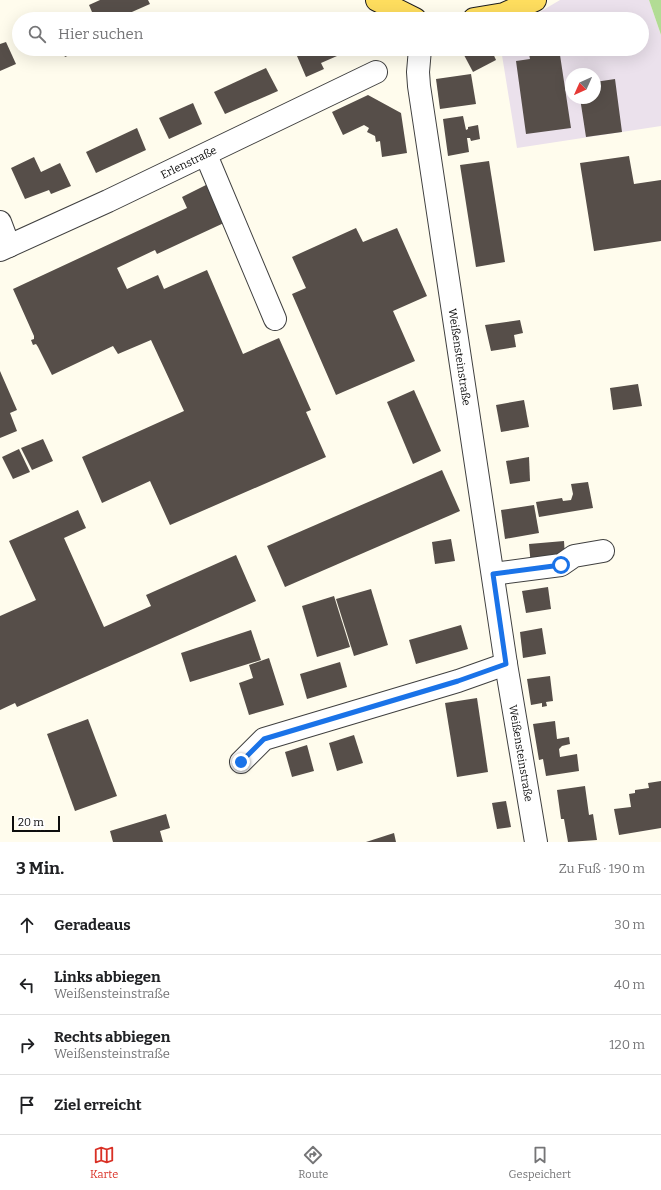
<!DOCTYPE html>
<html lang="de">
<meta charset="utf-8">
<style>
:root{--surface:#fff;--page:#f2f2f2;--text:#202124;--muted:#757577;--line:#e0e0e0;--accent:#d93025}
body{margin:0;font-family:Bitter,serif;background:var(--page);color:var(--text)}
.compass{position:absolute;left:565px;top:68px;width:36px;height:36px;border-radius:50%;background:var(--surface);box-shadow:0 4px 16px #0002;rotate:225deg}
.scale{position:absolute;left:12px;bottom:10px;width:48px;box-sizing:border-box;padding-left:4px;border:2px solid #0d0d0d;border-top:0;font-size:11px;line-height:14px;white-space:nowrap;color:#0d0d0d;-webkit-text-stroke:3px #fff;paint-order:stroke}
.stop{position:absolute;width:12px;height:12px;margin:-9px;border:3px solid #1a73e8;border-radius:50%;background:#fff}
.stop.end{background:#1a73e8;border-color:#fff;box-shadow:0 1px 4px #0008}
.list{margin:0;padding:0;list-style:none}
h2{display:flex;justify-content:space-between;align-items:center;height:52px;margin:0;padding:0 16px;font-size:17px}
h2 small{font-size:13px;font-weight:400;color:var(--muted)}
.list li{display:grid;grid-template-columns:26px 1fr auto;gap:12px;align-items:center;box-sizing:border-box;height:60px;padding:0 16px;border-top:1px solid var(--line)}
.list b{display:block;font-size:15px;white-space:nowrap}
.list p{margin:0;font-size:13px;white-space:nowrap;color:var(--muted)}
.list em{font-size:13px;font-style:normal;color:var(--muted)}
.icon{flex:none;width:22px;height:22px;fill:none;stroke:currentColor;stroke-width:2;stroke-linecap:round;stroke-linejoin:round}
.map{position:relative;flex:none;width:661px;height:842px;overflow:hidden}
.search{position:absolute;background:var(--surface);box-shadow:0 4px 16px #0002;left:12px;right:12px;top:12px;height:44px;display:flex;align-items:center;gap:10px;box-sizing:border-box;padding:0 14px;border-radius:22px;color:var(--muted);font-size:15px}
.sheet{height:292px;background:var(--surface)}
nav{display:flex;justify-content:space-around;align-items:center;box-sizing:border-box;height:56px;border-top:1px solid var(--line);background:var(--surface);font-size:11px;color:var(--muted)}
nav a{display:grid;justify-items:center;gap:2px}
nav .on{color:var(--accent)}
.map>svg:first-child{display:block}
.industrial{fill:#ebe1ec;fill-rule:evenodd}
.forest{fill:#b2dc94}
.building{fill:#564e49}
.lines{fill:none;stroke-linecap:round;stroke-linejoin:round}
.minor-casing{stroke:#404040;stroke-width:24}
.major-casing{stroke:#1e1e1e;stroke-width:24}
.minor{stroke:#fff;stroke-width:22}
.major{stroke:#fedd5e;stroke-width:22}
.route{stroke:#1a73e8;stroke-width:5}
.labels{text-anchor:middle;stroke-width:4;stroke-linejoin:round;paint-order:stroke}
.street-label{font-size:11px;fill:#0d0d0d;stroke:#fff}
</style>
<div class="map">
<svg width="661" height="842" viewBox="0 0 661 842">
<rect width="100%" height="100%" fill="#fffced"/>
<!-- industrial -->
<path class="industrial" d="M560,0H649L661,35V126L517,148L501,49H642V19H528ZM571,74H595V98H571Z"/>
<!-- forest -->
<polygon class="forest" points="649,0 661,0 661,35"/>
<!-- building -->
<g class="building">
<polygon points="100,0 148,0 150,4 116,19 95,19 89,5"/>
<polygon points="6,42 16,64 0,71 0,44"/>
<polygon points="61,49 70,49 72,54 65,57"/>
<polygon points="311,49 334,49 337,56 321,63 324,69 306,77 297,56"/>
<polygon points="476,49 491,49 496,60 473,72 464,55"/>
<polygon points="528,49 573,49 574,53 560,55 571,128 526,134 516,61 530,59"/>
<polygon points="266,68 278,91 225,114 214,92"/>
<polygon points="471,74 476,104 440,109 436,79"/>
<polygon points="615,79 622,132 586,137 580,98 595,98 595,82"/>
<polygon points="368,95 401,113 407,153 382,157 380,141 376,142 375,136 367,132 369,128 364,125 343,135 332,112"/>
<polygon points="193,103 202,124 169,139 159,118"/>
<polygon points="463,116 466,130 468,129 468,127 478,125 480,139 471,141 470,138 467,138 469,152 448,156 443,119"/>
<polygon points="137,128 146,150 96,173 86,152"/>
<polygon points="629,156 634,184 661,180 661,241 594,251 580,163"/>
<polygon points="34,157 41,172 60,163 71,186 51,194 49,190 25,199 11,168"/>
<polygon points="489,161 505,262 476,267 460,165"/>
<polygon points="208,184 226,222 157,254 155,250 117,268 127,289 158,275 164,289 207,270 243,354 279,338 311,410 306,412 326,457 170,525 150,481 102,503 82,457 184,411 151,340 118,354 113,346 52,375 38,347 36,344 33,345 31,340 34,339 34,336 13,289 187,208 182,197"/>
<polygon points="356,228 363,242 397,228 427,296 393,311 415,361 336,395 292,294 306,288 292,257"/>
<polygon points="520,320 523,333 514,335 516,347 491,351 485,325"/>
<polygon points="0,371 17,410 10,413 17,431 0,438"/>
<polygon points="638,384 642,406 613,410 610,388"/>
<polygon points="414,390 441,451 413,464 387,402"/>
<polygon points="524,400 529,427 501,432 496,405"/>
<polygon points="43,439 53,461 32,470 21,448"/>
<polygon points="19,449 30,472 13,479 2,457"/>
<polygon points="529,457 530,481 510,484 506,461"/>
<polygon points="442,470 460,511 285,587 267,546"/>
<polygon points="588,482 593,508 539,517 536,502 562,498 563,501 571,500 573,494 571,484"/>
<polygon points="534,505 539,533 505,539 501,510"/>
<polygon points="78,510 86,528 64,538 104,627 151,606 146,595 236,555 256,601 17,707 15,703 0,710 0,616 36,600 9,541"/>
<polygon points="451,539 455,561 435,564 432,542"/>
<polygon points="564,541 565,557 531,566 529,544"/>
<polygon points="548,587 551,609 526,613 522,591"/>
<polygon points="371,589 388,645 354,656 336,599"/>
<polygon points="334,596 350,647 317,657 302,606"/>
<polygon points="461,625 468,649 416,664 409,640"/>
<polygon points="542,628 546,654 523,658 520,632"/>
<polygon points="251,630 261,660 190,682 181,653"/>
<polygon points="269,658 284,705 249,715 239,683 253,678 249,665"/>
<polygon points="340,662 347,687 307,699 300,674"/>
<polygon points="550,676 553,701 546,702 547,706 542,707 542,703 531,705 527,679"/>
<polygon points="477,698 488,772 457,777 445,703"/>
<polygon points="88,719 117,796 75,811 47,734"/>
<polygon points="555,721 557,739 569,737 570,744 562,746 559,749 560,757 577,754 579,771 546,776 543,759 539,760 533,724"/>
<polygon points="354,735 363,763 337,771 329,743"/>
<polygon points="307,745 314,771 292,777 285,752"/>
<polygon points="661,781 661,828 619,835 614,809 631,807 629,794 635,793 635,790 649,788 648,783"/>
<polygon points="585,786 589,815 593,814 597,840 568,842 564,819 561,819 557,790"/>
<polygon points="506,801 511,827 497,829 492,803"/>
<polygon points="166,814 170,828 160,831 163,842 113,842 110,831"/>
<polygon points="394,833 396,842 366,842"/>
</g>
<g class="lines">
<!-- minor casing -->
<g class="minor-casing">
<g id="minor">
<path id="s1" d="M420,49L418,72L419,86L506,664L536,842"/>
<polyline points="206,155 275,319"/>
<polyline points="0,222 9,246"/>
<path id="s2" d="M0,250L108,201L376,72"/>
<polyline points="493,574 561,565 574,556 603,551"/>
<polyline points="241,762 264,739 458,681 506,664"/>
</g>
</g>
<!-- major casing -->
<g class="major-casing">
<g id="major">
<polyline points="377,0 415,19"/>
<polyline points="474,19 504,14 535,0"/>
</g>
</g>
<!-- minor -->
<use href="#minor" class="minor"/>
<!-- major -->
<use href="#major" class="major"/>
</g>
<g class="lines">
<!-- route -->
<polyline class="route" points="241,762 264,739 458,681 506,664 493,574 561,565"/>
</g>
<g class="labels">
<!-- street labels -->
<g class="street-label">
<text dy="4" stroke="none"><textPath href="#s2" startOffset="208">Erlenstraße</textPath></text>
<text dy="4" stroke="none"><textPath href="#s1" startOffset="311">Weißensteinstraße</textPath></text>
<text dy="4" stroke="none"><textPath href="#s1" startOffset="712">Weißensteinstraße</textPath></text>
</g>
</g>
</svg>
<svg class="compass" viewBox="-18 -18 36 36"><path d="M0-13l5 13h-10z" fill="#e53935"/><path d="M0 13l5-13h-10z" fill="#757577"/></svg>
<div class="scale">20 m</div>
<div class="stop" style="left:561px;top:565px"></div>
<div class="stop end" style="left:241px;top:762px"></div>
<div class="search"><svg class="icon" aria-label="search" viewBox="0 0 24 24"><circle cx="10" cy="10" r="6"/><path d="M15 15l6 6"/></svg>Hier suchen</div>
</div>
<section class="sheet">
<h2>3 Min.<small>Zu Fuß · 190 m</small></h2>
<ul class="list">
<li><svg class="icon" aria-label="ahead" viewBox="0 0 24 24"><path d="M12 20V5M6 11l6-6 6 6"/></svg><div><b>Geradeaus</b></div><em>30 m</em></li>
<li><svg class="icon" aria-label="left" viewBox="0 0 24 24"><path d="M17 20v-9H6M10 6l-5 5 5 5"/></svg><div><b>Links abbiegen</b><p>Weißensteinstraße</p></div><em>40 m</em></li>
<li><svg class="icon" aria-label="right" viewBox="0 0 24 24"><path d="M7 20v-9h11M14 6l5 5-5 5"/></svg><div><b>Rechts abbiegen</b><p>Weißensteinstraße</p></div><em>120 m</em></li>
<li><svg class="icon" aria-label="arrive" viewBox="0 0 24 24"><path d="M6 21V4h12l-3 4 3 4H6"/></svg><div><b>Ziel erreicht</b></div></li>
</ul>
</section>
<nav>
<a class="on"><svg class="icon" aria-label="map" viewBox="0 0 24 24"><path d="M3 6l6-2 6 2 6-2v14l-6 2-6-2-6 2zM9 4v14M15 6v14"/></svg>Karte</a>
<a><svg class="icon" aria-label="directions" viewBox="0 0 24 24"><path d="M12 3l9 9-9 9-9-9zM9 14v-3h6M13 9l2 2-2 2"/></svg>Route</a>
<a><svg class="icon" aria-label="saved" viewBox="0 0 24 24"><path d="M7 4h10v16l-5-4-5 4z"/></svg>Gespeichert</a>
</nav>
